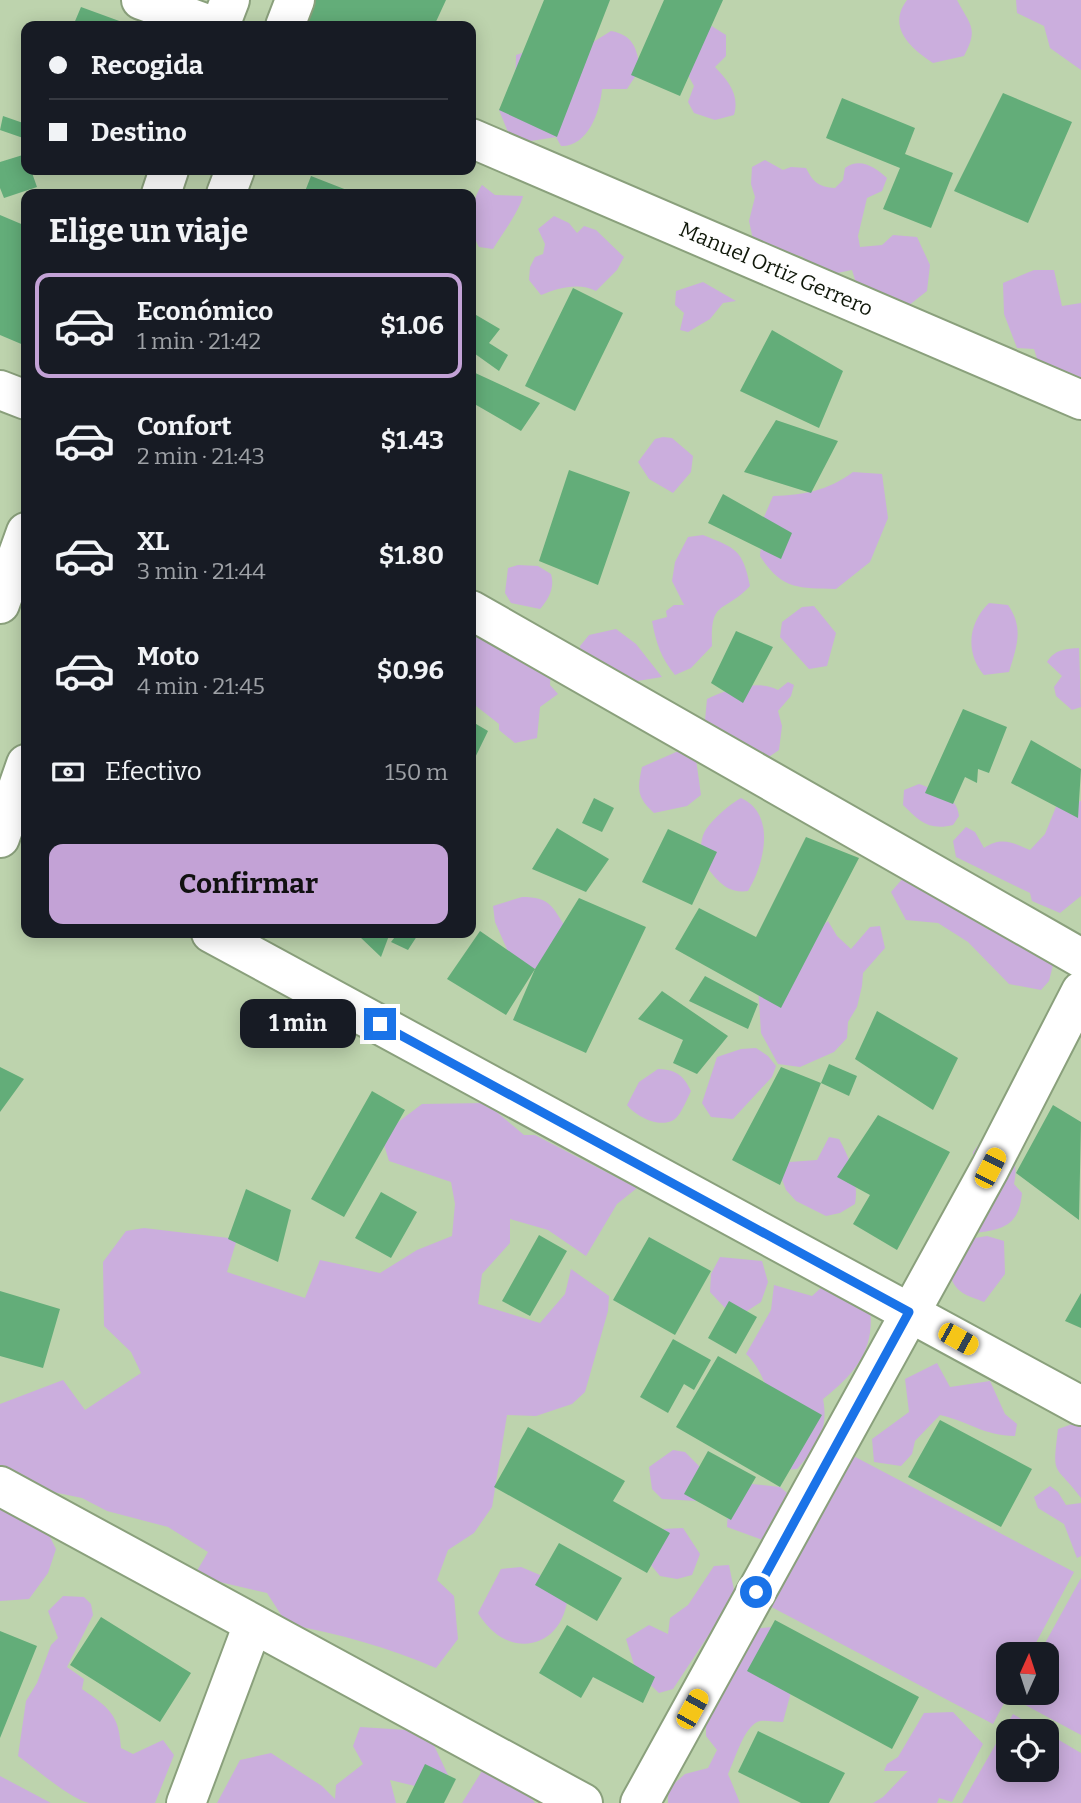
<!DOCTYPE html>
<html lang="es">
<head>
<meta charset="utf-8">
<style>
	:root { --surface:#171b24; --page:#20242c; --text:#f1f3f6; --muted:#9ea1a6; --line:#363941; --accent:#c3a2d6 }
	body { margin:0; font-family:Bitter,serif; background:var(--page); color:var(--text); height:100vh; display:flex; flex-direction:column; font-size:26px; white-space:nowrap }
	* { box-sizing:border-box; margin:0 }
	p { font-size:23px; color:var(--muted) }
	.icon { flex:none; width:38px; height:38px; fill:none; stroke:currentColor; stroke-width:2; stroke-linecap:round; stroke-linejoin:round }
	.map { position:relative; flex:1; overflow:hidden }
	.sheet { position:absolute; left:21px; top:189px; width:455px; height:749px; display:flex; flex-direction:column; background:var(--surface); border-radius:14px; box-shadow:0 4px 18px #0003 }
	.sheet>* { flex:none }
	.top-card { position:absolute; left:21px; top:21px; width:455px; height:154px; border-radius:14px; box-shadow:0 4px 18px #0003; display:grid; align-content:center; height:154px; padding:0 28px; background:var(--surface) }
	.needle { width:46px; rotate:3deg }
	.buttons { position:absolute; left:996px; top:1642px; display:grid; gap:14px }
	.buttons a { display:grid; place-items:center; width:63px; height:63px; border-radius:14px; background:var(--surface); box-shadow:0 4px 18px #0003; font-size:35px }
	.end { position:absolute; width:32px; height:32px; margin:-16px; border:9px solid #1a73e8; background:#fff; box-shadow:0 0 0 4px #fff }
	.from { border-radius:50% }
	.bubble { position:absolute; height:49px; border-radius:14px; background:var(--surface); box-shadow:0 4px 18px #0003; font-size:23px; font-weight:700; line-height:49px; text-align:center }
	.car { position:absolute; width:21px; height:42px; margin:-21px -10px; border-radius:9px; box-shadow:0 0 5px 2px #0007; background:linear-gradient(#f5c518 24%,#345 0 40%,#f5c518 0 76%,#345 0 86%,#f5c518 0) }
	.top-card b { display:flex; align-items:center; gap:24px; height:66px; font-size:26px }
	.top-card b+b { border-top:2px solid var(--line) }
	.top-card i { width:18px; height:18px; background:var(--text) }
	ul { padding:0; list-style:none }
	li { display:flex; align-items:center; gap:21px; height:105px; margin:0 14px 10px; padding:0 14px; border:4px solid transparent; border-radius:14px }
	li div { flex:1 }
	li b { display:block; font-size:26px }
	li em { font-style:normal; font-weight:700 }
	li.active { border-color:var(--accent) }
	li>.icon { width:63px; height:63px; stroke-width:1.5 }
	h2 { padding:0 28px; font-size:32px; line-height:84px }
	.pay { display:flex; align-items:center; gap:18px; height:77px; padding:0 28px; font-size:26px }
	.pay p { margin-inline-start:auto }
	.cta { display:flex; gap:14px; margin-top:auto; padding:14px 28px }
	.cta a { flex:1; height:80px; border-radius:14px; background:var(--accent); color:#111; font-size:28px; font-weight:700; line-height:80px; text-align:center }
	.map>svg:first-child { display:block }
</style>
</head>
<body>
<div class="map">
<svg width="1081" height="1803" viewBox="0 0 1081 1803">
	<rect width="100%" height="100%" fill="#bdd3ad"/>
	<!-- green -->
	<path fill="#cbaedd" d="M907 0H957C970 25 979 28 964 56L933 63C912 49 886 28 907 0Z
		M1016 0H1081V70L1050 48 1044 26 1017 13Z
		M705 22 726 35V56L715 67C728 81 740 94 734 115L715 120 694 113 688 102 694 86 681 62Z
		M611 31C633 35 637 48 640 69L627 89H602C600 113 587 147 561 146L556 137 531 141 508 132 499 110C513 91 516 79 516 55L531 50 590 44Z
		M765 160 783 170 791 167 806 168C813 182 819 187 835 188L843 180 845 168C860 157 875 167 887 178L882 191 867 198 858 236 860 247 882 245 893 235 917 237 930 265 927 291 908 306 857 286 852 270 822 276 805 269 803 257 796 255 782 258 754 244 749 221 755 197 751 184 752 167Z
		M482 185 495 195 523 196C519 212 502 234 493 249L479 247C469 230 470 201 482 185Z
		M554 216 569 223 577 233 584 226 596 230 624 257 617 270 596 291C579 282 558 288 541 295L529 280 530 267 535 257 543 254 545 244 538 229Z
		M1034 270H1054L1062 306 1081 303V388L1039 365 1034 349 1017 348 1004 314 1003 283Z
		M703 282 736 301 723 303 710 319 688 332 680 330 684 313 675 305 676 291Z
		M663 437 672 438 693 456 691 472 673 493 649 479 638 462 655 439Z
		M853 472 882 474 888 518 870 562 836 589C798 588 782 590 760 556L764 517 773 496C804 495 827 491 853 472Z
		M703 535C735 548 743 549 750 586 724 614 710 598 712 646L691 668 675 675C661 658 656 643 652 621L667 617 666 611 674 605H684L672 581 675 562 688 537Z
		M518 565 538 566 551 574C555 587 549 599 540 609L511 603 505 593 508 568Z
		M989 603 1008 605C1024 628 1017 646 1009 672L984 675C965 653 968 623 989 603Z
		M814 606 836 633 827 666 809 669 780 637 782 622 802 607Z
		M471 620 551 667 550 685 558 694 540 707 537 738 515 743 499 730V724L471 702Z
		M616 629 636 644 662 677 631 682 583 669 580 646 589 635Z
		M1079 648 1081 707 1072 710 1056 696 1054 687 1062 676 1047 662C1055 649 1066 649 1079 648Z
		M788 682 794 685 791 696 778 711 782 726 779 750 763 761 705 720 707 699C727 689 757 679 778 690Z
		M683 749 696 759 701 795 687 806 654 813C637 797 637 790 642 767Z
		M919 784C935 790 957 795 959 816L953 825C929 831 919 821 903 805L904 790Z
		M1060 797 1069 803 1081 801V896L1060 913 1032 901 1030 893 956 857 953 841 966 827 975 832 984 848C1002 836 1013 843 1030 850L1045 834Z
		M741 798C777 814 764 865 748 891 723 895 712 873 699 856 701 849 701 839 704 833 710 821 730 804 741 798Z
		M904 877 989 930H1000L1055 957 1049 981 1041 990 1009 984 968 942 938 923 906 920 891 892Z
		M522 897C550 897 552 906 566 928L549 971 514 965 495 922 493 906Z
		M828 921 837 936 851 949 870 927 880 926 885 948 863 973 862 986 857 1007 848 1022 847 1038 834 1052 800 1067 778 1064 761 1033 758 985Z
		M756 1048 768 1056 776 1066 772 1077 733 1119 711 1117 702 1103 717 1057 741 1049Z
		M658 1069C677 1070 683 1075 691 1091 687 1099 683 1110 677 1117 664 1131 636 1117 627 1105L639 1082Z
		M486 1103 524 1135H535L637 1188 617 1204 586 1256 548 1230 510 1219V1243L482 1274 478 1304 540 1323 565 1294 571 1269 609 1296 608 1311 585 1392 572 1404 536 1416 507 1415 492 1507 474 1533 448 1550 437 1580 454 1596 458 1639 436 1668C387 1647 340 1634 287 1624L267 1593 194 1576 208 1552 168 1527 107 1511 82 1498 0 1481V1404L63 1380 85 1410 141 1373 131 1352 104 1326 103 1262 126 1231 144 1228 237 1239 227 1272 305 1298 320 1260 380 1273 417 1250 452 1236 455 1204 451 1182 389 1161 381 1135 422 1104Z
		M988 1132C1008 1148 1020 1157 1014 1184L1022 1193C1019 1225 1004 1230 974 1233L973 1152Z
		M829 1137 839 1139C850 1159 859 1181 855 1204L840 1213 826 1216 796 1201 786 1190 776 1163 817 1160Z
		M987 1236 1004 1241 1005 1274 984 1302C967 1295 956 1294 950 1275L969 1239Z
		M720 1257 762 1261 768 1282 761 1302 744 1313 725 1308 710 1292 711 1274Z
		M774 1285 812 1296 823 1286 869 1301C877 1347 858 1371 823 1399 829 1429 817 1447 797 1469L785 1470C778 1436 772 1377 746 1354L771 1310Z
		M937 1363 950 1387 990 1381 1005 1414 1017 1424 1015 1436C984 1436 968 1421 940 1415L915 1441 912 1454 901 1466 874 1462 872 1439 909 1412 905 1379Z
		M1081 1421V1498C1054 1462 1052 1479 1058 1429Z
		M673 1450 685 1452 703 1470 697 1501 662 1499 652 1489 649 1467Z
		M842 1450 1074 1572 1030 1654H1008L1010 1692 993 1724 762 1602Z
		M752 1484 780 1487 787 1493V1506L768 1542 727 1527 729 1491Z
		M1050 1486 1058 1492 1066 1505 1081 1503V1556L1077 1558 1064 1524 1038 1508 1034 1497Z
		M0 1496 42 1521 56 1549 48 1573 29 1599 0 1601Z
		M683 1528 700 1554 692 1575 677 1579 660 1576 651 1565 662 1529Z
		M729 1565 735 1595 673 1689 659 1693 636 1671 626 1639 649 1625 668 1634 670 1618 688 1605 714 1566Z
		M521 1567 552 1580 568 1593C565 1650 507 1662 478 1613L501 1569Z
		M1081 1578V1735L1014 1699 1018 1692H1046V1654H1039Z
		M63 1596 84 1597 91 1604 93 1615 67 1667 84 1679 82 1689C109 1708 119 1714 121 1748L133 1754 163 1740 174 1755 155 1803C135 1803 108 1803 89 1803 67 1797 38 1770 18 1756L26 1701 37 1683 51 1645 58 1638 48 1611Z
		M771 1627 793 1630 791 1692 783 1722C776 1722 767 1720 760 1721 744 1725 735 1760 728 1774L740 1803H668V1789L685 1774 708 1768 717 1750 706 1736V1717L744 1630Z
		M953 1712 983 1744 952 1802 939 1798 937 1803H873L883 1797 908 1771H884L887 1764 898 1757 924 1713Z
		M1013 1714 1042 1731H1008V1769H1046L1047 1733 1081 1753V1803H962Z
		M360 1727 407 1730 431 1739 448 1775 447 1784 415 1786 390 1780 396 1803H217L240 1760 271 1753 322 1786 335 1799 336 1785 363 1764 353 1746Z
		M482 1771C500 1770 524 1788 535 1803H462Z
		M0 1776 51 1803H0Z"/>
	<!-- building -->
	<path fill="#63ad79" d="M311 0H446L434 26H299Z
		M544 0H610L557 137 499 110Z
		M664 0H723L680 96 631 75Z
		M81 7 133 26H73Z
		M1003 93 1072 122 1028 223 954 191Z
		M842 98 915 128 905 154 953 173 931 228 883 209 900 168 826 138Z
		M3 116 26 124V139L0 130Z
		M26 154V170H31L37 187 4 198 0 188V162Z
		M311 176 357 194H304Z
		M0 215 26 226V346L0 335Z
		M573 288 623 313 575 411 525 386Z
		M471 312 500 329 489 343 508 355 499 371 471 351Z
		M772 330 843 371 819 428 740 391Z
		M471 371 540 403 521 431 471 402Z
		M776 420 838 441 811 493 744 472Z
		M569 470 630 492 598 585 539 561Z
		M723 494 792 533 781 559 708 523Z
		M736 631 773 647 743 703 711 683Z
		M963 709 1007 727 989 773 978 769 977 783 965 777 953 804 925 793Z
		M471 721 488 731 471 766Z
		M1031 740 1081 769 1078 818 1011 783Z
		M594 798 614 808 602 832 582 823Z
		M557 828 609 859 586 892 532 869Z
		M668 829 717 852 692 905 642 882Z
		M806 837 859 858 781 1008 675 949 699 908 756 937Z
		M579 898 646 927 586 1053 513 1020 535 969Z
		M480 931 535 969 506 1015 447 979Z
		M362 933H390L381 957 360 937Z
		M398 933H419L408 950 391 942Z
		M705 976 758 1004 748 1029 689 1001Z
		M662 991 728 1036 697 1074 673 1063 683 1040 638 1019Z
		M877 1011 958 1058 933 1110 855 1059Z
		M829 1064 857 1076 849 1096 821 1083Z
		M0 1067 24 1079 0 1112Z
		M781 1067 821 1083 780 1185 732 1160Z
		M372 1091 405 1110 344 1217 311 1199Z
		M1053 1105 1081 1122 1079 1220 1016 1173Z
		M878 1115 950 1152 897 1250 853 1224 870 1195 837 1177Z
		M246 1189 291 1210 278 1262 228 1239Z
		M381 1192 417 1212 391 1258 355 1238Z
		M539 1235 567 1251 530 1316 502 1301Z
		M649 1237 711 1271 675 1335 613 1300Z
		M0 1291 60 1309 43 1368 0 1356Z
		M1081 1293V1328L1065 1321Z
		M729 1301 757 1317 736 1354 708 1338Z
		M673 1339 711 1360 694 1390 684 1384 668 1413 640 1397Z
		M718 1356 822 1415 780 1487 676 1427Z
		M940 1420 1032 1469 1001 1527 908 1477Z
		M528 1427 625 1481 613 1501 670 1533 647 1573 494 1487Z
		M708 1451 756 1477 731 1520 684 1494Z
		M559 1543 622 1578 597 1621 535 1585Z
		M101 1617 191 1673 160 1722 70 1665Z
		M775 1620 919 1697 892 1749 747 1671Z
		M567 1625 655 1677 643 1703 593 1677 581 1698 539 1673Z
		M0 1631 37 1646 0 1738Z
		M758 1731 845 1773 829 1803H801L738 1772Z
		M425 1764 456 1779 444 1803H406Z"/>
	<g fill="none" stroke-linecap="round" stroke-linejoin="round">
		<!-- street casing -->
		<g stroke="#8aa07c" stroke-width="42">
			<g id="street">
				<path d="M141 0 213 26"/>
				<path id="s1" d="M471 138 1081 400"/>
				<path d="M0 390 26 400"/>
				<path d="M471 610 1081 958"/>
				<path d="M211 933 1081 1406"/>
				<path d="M0 1486 583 1803"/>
				<path d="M186 1803 253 1624"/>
				<path d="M640 1803 990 1168 1081 991"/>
			</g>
		</g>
		<!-- secondary casing -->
		<g stroke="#8aa07c" stroke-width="42">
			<path id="secondary" d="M220 26 230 0
				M285 26 295 0
				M161 194 169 170
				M226 194 235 170
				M0 604 26 532
				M0 838 26 764"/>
		</g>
		<!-- street -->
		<use href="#street" stroke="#fff" stroke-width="38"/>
		<!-- secondary -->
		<use href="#secondary" stroke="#fff" stroke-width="38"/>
	</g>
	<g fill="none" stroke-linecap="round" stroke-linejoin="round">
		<!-- route -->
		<path stroke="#1a73e8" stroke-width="9" d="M380 1024 909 1312 756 1592"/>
	</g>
	<g text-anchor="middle" stroke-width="7" stroke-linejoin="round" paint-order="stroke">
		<!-- street labels -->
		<g font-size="21" fill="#10180a" stroke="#e4f0dc">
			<text dy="7" stroke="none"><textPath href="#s1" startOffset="332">Manuel Ortiz Gerrero</textPath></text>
		</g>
	</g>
</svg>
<div class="buttons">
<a><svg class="needle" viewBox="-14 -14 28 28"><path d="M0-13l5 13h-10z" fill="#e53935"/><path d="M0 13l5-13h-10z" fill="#9ea1a6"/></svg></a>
<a><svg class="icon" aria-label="locate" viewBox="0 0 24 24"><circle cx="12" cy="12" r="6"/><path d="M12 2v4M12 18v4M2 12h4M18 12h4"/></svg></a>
</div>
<i class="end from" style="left:756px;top:1592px"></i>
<i class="end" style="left:380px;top:1024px"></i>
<div class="bubble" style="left:240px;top:999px;width:116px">1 min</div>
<i class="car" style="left:990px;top:1168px;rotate:27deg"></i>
<i class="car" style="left:958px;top:1339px;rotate:119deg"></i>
<i class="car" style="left:692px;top:1709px;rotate:29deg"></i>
<div class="top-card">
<b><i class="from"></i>Recogida</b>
<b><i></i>Destino</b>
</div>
<section class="sheet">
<h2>Elige un viaje</h2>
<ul>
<li class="active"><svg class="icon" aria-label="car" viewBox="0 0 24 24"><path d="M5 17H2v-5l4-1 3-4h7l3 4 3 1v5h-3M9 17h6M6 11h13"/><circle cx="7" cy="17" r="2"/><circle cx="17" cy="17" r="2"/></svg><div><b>Económico</b><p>1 min · 21:42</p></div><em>$1.06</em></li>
<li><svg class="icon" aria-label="car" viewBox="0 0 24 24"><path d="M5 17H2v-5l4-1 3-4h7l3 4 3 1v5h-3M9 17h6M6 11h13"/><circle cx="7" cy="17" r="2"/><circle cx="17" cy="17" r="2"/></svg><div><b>Confort</b><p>2 min · 21:43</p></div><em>$1.43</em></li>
<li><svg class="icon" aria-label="car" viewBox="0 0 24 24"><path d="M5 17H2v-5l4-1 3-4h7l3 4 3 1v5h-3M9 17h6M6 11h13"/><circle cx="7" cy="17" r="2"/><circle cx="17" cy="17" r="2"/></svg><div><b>XL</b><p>3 min · 21:44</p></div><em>$1.80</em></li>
<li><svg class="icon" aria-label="car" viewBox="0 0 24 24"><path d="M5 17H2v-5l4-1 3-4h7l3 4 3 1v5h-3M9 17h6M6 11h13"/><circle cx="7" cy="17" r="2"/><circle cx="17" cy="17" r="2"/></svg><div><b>Moto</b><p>4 min · 21:45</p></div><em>$0.96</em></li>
</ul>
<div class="pay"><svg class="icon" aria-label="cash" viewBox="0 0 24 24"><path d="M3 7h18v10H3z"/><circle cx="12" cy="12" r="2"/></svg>Efectivo<p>150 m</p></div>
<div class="cta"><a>Confirmar</a></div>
</section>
</div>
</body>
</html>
